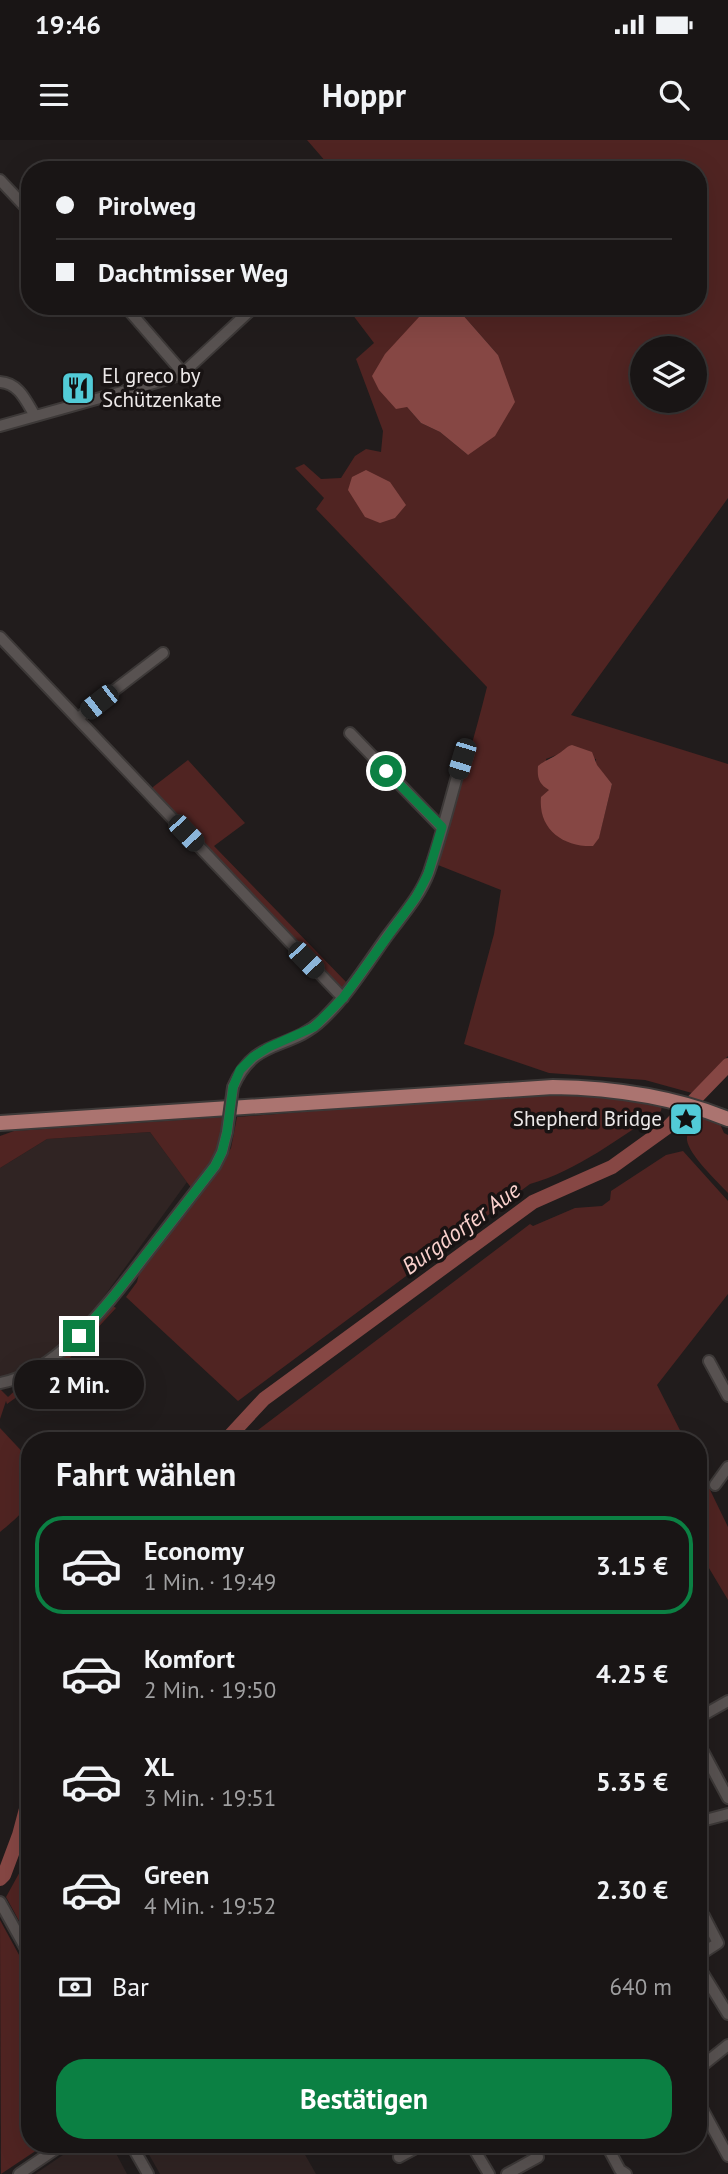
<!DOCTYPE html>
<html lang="de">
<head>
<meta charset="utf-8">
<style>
	:root { --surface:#191515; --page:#262222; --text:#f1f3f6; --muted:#9f9fa0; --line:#373434; --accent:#0b8043 }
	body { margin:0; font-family:"PT Sans",sans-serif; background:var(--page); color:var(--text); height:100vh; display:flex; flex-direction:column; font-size:26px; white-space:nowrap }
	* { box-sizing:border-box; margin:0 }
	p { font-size:23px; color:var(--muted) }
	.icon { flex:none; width:38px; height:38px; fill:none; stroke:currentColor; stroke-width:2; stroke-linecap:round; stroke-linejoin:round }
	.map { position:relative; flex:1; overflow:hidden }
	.sheet { position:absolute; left:21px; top:1292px; width:686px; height:721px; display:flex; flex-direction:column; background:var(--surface); border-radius:28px; box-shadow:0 7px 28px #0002,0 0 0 2px var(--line) }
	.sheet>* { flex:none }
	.hud { position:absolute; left:21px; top:21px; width:686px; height:154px; border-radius:28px; box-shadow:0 7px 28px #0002,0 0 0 2px var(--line); display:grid; align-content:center; height:154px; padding:0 35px; background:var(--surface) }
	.tools { position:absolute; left:630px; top:196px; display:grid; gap:14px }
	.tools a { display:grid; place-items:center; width:77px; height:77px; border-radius:50%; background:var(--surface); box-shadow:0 7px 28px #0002,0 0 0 2px var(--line); font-size:35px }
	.end { position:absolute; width:32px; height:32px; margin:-16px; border:9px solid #0b8043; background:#fff; box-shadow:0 0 0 4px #fff }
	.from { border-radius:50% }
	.bubble { position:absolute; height:49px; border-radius:24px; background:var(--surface); box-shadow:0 7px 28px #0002,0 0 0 2px var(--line); font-size:23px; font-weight:800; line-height:49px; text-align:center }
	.car { position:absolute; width:21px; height:42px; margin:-21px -10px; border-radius:9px; box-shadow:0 0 5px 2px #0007; background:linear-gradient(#222 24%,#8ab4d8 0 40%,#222 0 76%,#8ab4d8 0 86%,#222 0) }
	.hud b { display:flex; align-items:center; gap:24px; height:66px; font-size:26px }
	.hud b+b { border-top:2px solid var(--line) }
	.hud i { width:18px; height:18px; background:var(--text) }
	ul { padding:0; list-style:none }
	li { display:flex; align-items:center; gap:21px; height:98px; margin:0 14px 10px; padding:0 21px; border:4px solid transparent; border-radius:28px }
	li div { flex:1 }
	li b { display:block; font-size:26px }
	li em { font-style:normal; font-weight:800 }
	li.active { border-color:var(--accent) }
	li>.icon { width:63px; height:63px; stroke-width:1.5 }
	h2 { padding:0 35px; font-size:32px; line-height:84px }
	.pay { display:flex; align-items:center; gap:18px; height:77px; padding:0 35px; font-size:26px }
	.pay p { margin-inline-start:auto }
	.cta { display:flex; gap:14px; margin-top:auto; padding:14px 35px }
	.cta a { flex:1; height:80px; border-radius:28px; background:var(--accent); color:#fff; font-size:28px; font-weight:800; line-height:80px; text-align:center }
	.status { display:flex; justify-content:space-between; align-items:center; height:49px; padding:0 35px; background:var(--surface); direction:ltr }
	.status svg { height:19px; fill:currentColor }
	header { display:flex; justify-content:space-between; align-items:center; height:91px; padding:0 35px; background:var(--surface); font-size:32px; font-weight:800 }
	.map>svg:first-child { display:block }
</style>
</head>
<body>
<div class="status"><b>19:46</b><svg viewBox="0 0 49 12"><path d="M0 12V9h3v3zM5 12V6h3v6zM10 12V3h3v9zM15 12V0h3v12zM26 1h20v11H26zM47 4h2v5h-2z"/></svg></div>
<header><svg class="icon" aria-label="menu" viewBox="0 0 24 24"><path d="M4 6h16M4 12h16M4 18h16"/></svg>Hoppr<svg class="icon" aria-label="search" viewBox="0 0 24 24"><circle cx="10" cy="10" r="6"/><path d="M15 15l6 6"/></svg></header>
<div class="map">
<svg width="728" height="2034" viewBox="0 0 728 2034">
	<rect width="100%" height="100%" fill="#211c1c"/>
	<!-- built -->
	<path fill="#302423" d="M150 992 187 1042 79 1191 27 1231 11 1237H0V1028L47 999Z
		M79 2004H111L127 2034H35Z
		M143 2004H299L316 2034H160Z"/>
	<!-- green -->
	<path fill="#502422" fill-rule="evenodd" d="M307 0H728V358L571 575 728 624V916L692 953 645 940 549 933 464 904 494 794 501 750 438 725C454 665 472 607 487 547L316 369 324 358 295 328 304 324 321 339 341 338 355 316 366 309 381 312 383 291 356 219 374 203 346 166H453L419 177 407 267 421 283 440 292 468 315 498 215 455 166H698V30H333ZM642 208H695V261H642ZM559 614 596 619V625L612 644 599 697 550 650 546 619Z
		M188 620 245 683 214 706 349 845 343 849 335 847 153 653V647Z
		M547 953 590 954 662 965 661 971C620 997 577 1031 530 1044L238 1261 126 1157 137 1142 141 1126 220 1026 231 1008 237 977Z
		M225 977 216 1014 192 1049 150 992 47 999 0 1028V996L14 991Z
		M701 977 720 984 724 993 728 995V1053C717 1041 689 1015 687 1000 686 990 695 983 701 977Z
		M683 1011 728 1061V1154L657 1245 685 1300H249L258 1290 530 1084 533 1086 575 1068 602 1066 610 1060 611 1051 666 1015Z
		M110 1164 116 1168 67 1221 7 1264 6 1261 0 1279V1249L8 1257Z
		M0 1288 30 1320C30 1362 35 1364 0 1392Z
		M698 1325 728 1387V1460L703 1418 698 1419Z
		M30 1705V1801L6 1757 22 1728Z
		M0 1780 30 1835V2004H46L1 2034Z"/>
	<!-- water -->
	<path fill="#864744" d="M455 166 498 215 515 262 495 296 468 315 440 292 421 283 407 267 396 269 379 250 372 236 385 214 419 177Z
		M366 330 390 342 406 365 395 378 380 383 365 377 348 350 352 337Z
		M572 605 592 612 597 625 612 644 599 698 593 706C563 707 538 689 541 657L549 650C539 644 537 638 538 626 545 620 551 619 558 614 564 611 565 607 572 605Z"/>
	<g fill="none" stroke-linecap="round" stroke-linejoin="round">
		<!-- river -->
		<path stroke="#864744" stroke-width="14" d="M226 1300 264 1259 533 1062 612 1027 669 986 728 925
			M0 1739 4 1735 19 1695 30 1654"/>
		<!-- minor casing -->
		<g stroke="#3d3938" stroke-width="14">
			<path id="minor" d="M0 40 30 72
				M125 166 183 233
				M0 242C19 243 26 261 35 276
				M0 286 168 239 183 233 255 166
				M0 497 343 858
				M78 578 163 513
				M350 593 441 687
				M233 947C255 896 289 912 323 879 347 856 366 826 385 799 400 778 420 757 429 732 442 695 451 656 462 619
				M709 1221 728 1256
				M0 1243C61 1232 113 1157 149 1111 171 1083 193 1054 215 1026L222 1012 227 992
				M715 1345 728 1327
				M698 1578 728 1561
				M698 1602 728 1658
				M698 1682 728 1674
				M0 1762 30 1816
				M698 1816 718 1803 704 1776
				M698 1825 707 1840
				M698 1844 707 1840 728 1874
				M698 1929 728 1905
				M698 1961 728 2016
				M131 2004 148 2034
				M471 2004 489 2034
				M606 2004 620 2030 626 2034
				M399 2017 423 2004
				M19 2034 63 2004
				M507 2034 538 2017"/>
		</g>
		<!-- major casing -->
		<g stroke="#3d3938" stroke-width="18">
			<path id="major" d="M0 983 553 947C614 948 672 956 728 979"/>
		</g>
		<!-- minor -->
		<use href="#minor" stroke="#585251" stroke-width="10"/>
		<!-- major -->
		<use href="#major" stroke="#ab7470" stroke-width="14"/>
		<!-- minor-bridge casing -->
		<g stroke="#3d3938" stroke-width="14" stroke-linecap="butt">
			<path id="minor-bridge" d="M227 992 233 947"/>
		</g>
		<!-- minor-bridge -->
		<use href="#minor-bridge" stroke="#585251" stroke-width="10"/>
	</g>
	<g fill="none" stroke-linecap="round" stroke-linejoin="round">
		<!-- route -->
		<path stroke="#0b8043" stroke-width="9" d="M79 1196 113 1157 215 1026 222 1012 227 992 233 947 240 930 253 917 269 907 314 887 343 858 416 757 428 734 442 687 386 631"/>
	</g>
	<!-- icons -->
	<defs>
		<g id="restaurant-square" transform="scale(1.75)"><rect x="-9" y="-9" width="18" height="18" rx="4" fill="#52cbd7" stroke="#181313"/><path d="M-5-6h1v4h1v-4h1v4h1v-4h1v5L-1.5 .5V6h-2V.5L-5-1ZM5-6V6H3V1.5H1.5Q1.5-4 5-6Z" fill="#111"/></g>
		<g id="sight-square" transform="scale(1.75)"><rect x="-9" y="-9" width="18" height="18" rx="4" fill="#52cbd7" stroke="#181313"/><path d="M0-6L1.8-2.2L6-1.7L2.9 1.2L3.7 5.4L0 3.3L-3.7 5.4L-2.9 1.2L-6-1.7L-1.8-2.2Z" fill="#111"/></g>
	</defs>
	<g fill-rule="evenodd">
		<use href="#restaurant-square" x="78" y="248"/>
		<use href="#sight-square" x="686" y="979"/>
	</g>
	<g text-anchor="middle" stroke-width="7" stroke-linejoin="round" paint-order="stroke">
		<!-- poi labels -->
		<g font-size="21" fill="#ede9e9" stroke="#181313" text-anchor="start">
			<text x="102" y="243">El greco by<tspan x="102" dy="24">Schützenkate</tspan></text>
			<text x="662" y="986" text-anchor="end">Shepherd Bridge</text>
		</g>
		<!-- water labels -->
		<g font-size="23" font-style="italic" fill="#fbd2ce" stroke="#181313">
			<text transform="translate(461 1088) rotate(-36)" y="8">Burgdorfer Aue</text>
		</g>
	</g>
</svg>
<div class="tools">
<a><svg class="icon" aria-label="layers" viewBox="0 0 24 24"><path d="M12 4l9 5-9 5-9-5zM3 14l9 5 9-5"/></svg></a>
</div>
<i class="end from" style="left:386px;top:631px"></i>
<i class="end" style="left:79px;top:1196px"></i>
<div class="bubble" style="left:14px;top:1220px;width:130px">2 Min.</div>
<i class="car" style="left:99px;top:562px;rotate:232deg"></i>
<i class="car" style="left:462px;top:619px;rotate:197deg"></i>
<i class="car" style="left:186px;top:693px;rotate:137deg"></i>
<i class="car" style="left:306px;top:820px;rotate:136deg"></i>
<div class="hud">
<b><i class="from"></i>Pirolweg</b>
<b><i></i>Dachtmisser Weg</b>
</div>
<section class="sheet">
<h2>Fahrt wählen</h2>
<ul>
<li class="active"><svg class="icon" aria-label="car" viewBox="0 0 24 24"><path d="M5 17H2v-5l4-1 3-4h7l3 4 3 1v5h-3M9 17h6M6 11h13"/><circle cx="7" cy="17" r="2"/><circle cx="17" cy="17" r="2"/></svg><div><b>Economy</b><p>1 Min. · 19:49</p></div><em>3.15 €</em></li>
<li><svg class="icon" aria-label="car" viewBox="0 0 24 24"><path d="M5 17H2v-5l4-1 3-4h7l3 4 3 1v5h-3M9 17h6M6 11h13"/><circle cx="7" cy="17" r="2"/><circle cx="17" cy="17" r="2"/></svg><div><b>Komfort</b><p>2 Min. · 19:50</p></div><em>4.25 €</em></li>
<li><svg class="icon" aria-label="car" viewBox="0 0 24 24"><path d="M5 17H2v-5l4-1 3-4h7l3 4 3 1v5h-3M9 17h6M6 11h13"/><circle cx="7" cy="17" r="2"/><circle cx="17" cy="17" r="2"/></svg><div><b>XL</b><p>3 Min. · 19:51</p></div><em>5.35 €</em></li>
<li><svg class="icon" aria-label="car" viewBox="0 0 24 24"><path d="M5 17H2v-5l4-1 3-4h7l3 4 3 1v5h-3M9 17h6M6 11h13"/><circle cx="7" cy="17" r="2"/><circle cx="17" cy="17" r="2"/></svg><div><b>Green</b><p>4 Min. · 19:52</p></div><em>2.30 €</em></li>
</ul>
<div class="pay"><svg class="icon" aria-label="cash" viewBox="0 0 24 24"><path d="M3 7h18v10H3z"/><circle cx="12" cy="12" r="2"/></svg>Bar<p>640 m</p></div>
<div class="cta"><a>Bestätigen</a></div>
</section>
</div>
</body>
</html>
